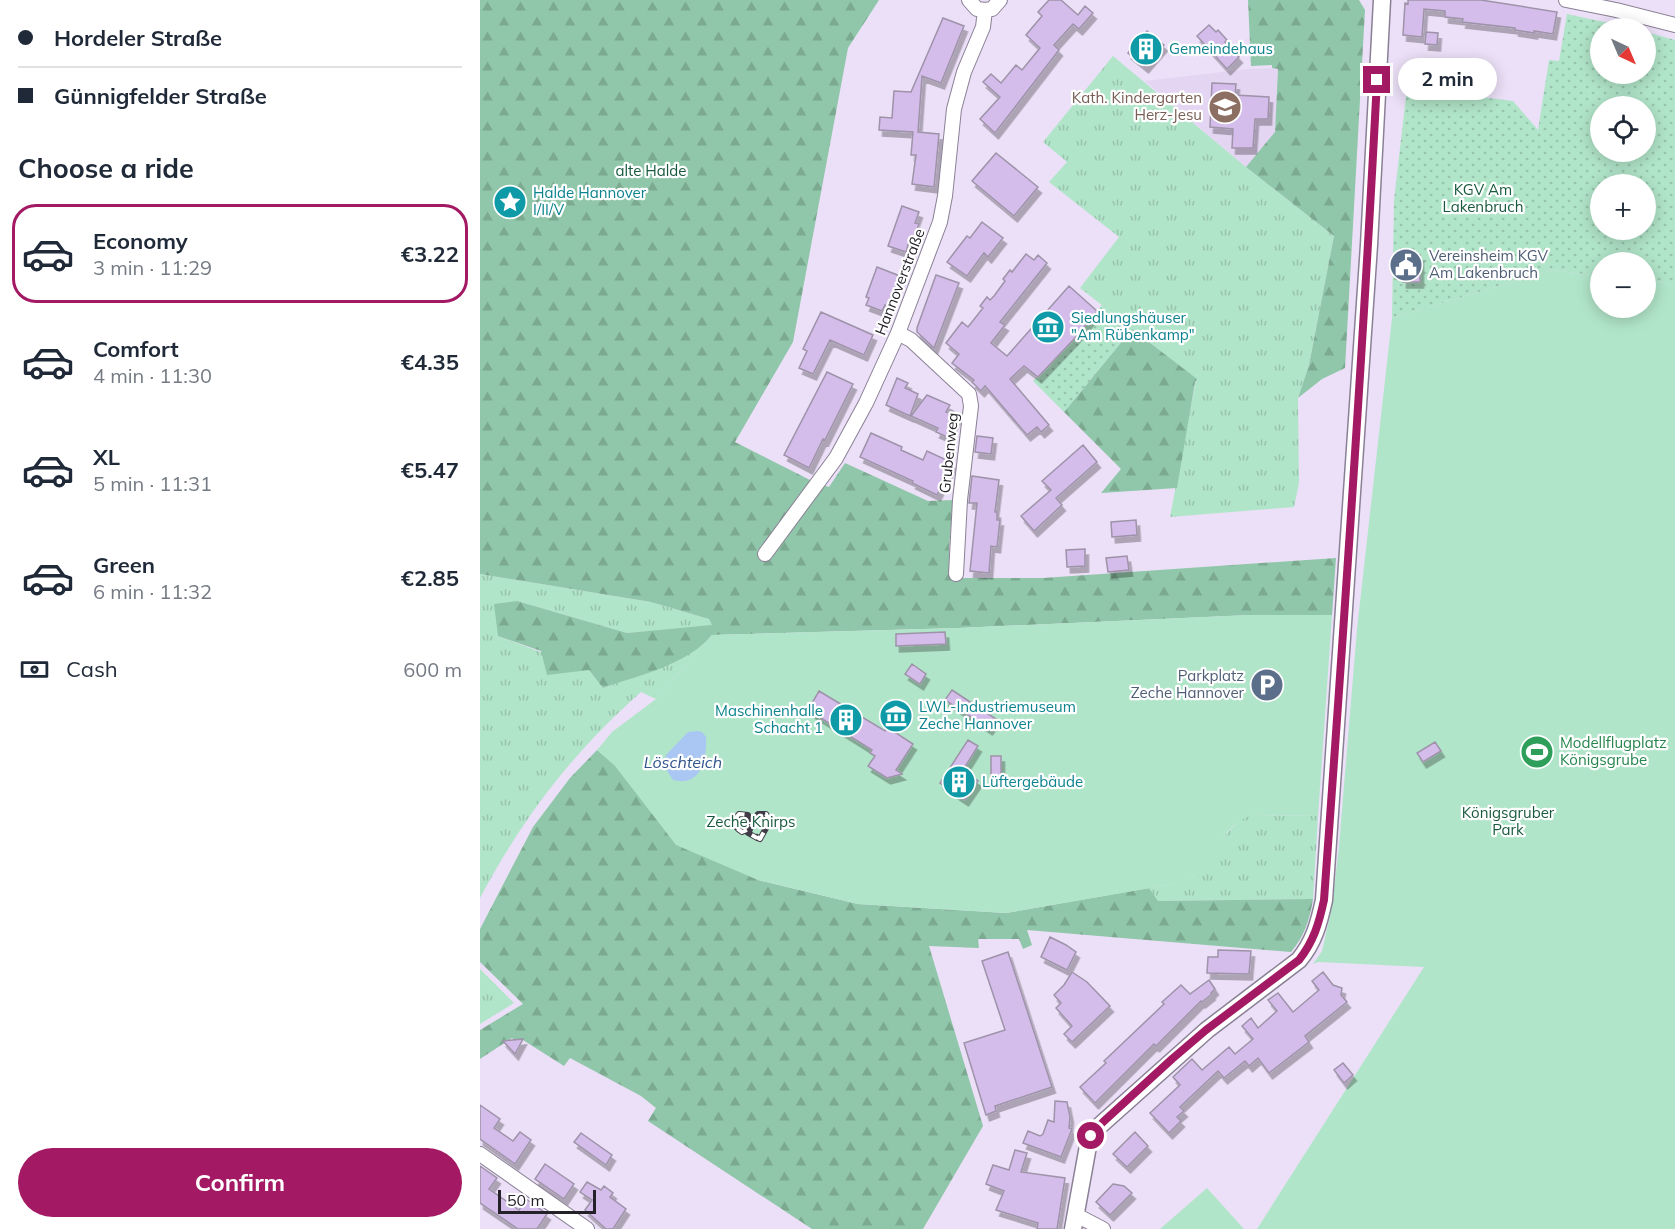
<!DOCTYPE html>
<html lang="en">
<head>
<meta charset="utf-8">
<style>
	:root { --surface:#fff; --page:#f6f6f7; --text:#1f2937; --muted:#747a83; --line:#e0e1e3; --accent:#a31963 }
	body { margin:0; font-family:Mulish,sans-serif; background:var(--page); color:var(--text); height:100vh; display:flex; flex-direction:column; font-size:22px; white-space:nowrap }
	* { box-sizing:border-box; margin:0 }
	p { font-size:20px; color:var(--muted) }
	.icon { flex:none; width:33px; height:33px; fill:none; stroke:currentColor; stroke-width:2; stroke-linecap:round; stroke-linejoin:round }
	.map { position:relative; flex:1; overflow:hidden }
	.panel { display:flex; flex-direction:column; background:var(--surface); width:480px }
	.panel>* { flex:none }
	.banner { display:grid; align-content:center; height:132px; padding:0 18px; background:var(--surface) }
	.needle { width:39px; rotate:136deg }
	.buttons { position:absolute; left:1110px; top:18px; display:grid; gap:12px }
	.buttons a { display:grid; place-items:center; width:66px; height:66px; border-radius:50%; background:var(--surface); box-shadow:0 3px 15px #0003; font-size:30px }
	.scale { position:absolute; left:18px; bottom:15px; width:98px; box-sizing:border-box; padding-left:6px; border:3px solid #252129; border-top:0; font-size:16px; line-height:21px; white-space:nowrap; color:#252129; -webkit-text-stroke:4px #fff; paint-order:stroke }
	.end { position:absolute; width:27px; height:27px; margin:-14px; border:8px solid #a31963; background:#fff; box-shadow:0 0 0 3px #fff }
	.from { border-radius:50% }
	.bubble { position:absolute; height:42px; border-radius:21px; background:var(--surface); box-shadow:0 3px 15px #0003; font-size:20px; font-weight:700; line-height:42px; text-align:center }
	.banner b { display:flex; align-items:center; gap:21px; height:57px; font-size:22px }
	.banner b+b { border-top:2px solid var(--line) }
	.banner i { width:15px; height:15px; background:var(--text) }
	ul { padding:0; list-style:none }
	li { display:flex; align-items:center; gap:18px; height:99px; margin:0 12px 9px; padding:0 6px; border:3px solid transparent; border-radius:24px }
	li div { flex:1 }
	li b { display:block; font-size:22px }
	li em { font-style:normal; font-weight:700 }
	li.selected { border-color:var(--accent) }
	li>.icon { width:54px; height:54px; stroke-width:1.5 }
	h2 { padding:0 18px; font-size:27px; line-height:72px }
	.pay { display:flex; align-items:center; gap:15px; height:66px; padding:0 18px; font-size:22px }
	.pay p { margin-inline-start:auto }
	.button { display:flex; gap:12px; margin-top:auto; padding:12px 18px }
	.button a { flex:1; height:69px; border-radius:36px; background:var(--accent); color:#fff; font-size:24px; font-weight:700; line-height:69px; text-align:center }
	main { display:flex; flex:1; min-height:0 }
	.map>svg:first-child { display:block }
</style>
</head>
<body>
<main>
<section class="panel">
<div class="banner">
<b><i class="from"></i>Hordeler Straße</b>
<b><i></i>Günnigfelder Straße</b>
</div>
<h2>Choose a ride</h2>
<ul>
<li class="selected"><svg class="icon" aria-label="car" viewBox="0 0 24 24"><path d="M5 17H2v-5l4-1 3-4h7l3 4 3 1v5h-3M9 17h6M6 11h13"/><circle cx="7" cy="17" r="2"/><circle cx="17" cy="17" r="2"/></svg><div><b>Economy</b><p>3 min · 11:29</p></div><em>€3.22</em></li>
<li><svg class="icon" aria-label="car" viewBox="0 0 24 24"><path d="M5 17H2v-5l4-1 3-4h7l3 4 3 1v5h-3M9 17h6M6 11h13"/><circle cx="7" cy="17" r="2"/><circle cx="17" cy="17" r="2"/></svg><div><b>Comfort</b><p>4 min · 11:30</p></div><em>€4.35</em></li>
<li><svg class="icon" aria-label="car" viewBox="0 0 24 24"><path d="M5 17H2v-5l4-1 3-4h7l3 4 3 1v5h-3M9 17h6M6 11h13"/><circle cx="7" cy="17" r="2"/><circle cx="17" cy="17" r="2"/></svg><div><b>XL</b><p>5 min · 11:31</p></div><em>€5.47</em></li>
<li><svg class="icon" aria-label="car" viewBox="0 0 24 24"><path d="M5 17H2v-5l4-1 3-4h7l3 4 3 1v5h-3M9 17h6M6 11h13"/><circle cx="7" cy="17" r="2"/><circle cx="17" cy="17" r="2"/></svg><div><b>Green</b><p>6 min · 11:32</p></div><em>€2.85</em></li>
</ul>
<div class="pay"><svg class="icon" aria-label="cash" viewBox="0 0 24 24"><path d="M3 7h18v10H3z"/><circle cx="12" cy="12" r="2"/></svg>Cash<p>600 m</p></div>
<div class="button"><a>Confirm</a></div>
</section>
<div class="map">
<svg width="1195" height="1229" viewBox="0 0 1195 1229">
	<defs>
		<pattern id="grass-tufts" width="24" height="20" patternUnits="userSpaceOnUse" patternTransform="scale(1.5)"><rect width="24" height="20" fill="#b1e5c9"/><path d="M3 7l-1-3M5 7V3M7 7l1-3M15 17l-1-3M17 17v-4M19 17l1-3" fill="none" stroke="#98c4ad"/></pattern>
		<pattern id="forest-firs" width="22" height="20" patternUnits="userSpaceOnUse" patternTransform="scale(1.5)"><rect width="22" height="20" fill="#90c6a9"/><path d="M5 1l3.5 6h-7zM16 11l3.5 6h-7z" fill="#7caa91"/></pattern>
		<pattern id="garden-dots" width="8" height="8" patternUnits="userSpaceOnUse" patternTransform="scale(1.5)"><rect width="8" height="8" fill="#b1e5c9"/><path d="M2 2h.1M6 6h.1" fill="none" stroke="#98c4ad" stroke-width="1.8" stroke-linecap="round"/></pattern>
		<filter id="shadow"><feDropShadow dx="3.5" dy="6" stdDeviation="0" flood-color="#0004"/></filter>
	</defs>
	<rect width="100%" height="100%" fill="#ebe0f7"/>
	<!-- built -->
	<path fill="#e4d5f3" d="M798 68 795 132 766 167 665 81 768 69Z"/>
	<!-- grass -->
	<path fill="url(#grass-tufts)" d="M633 56 766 167 854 236 829 365 818 398 819 483 814 507 690 517 716 379 600 288 639 237 569 182 587 162 563 142Z
		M0 574 171 602 229 619 233 626 147 633 37 601 18 636 109 670 123 688 199 660 227 641 176 699 161 692C93 752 43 817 0 898Z
		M771 815 838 816 833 899 677 901 669 888 688 885 713 876 740 840 761 819Z
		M0 969 34 1003 0 1024Z"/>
	<!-- forest -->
	<path fill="url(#forest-firs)" d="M0 0H399L368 48 313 342 255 442 332 481 349 487 365 463 448 501 473 500 469 549 471 578H563L856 558 852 615H770L479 628 232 635C207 665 159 675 123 688L109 670 67 675 61 651 18 636 14 604 37 601 147 633 232 625 229 619 171 602 0 574Z
		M768 0H879L885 10 865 368 842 379 818 398 829 365 854 236 766 167 795 132 798 69 792 68V65L771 66Z
		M652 329 717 379 715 382 697 488 621 493 641 469 584 412Z
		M117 750 278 880 378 904 526 913 669 888 678 901 833 899C830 919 824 937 811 952L547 930 552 945 543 949 539 939H498L499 948 449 946 503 1126 443 1229H332L168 1121 176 1108 161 1096 90 1058 84 1066 43 1040H34L32 1038 0 1059V1030L43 1004 0 962V929L53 827 90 778Z"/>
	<!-- park -->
	<path fill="#b1e5c9" d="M1072 270 1120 276V308H1166V281L1185 283 1195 288V1229H777L944 967 838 962 833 964 842 951 852 907 859 846 877 629 912 318Z
		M770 615H852L838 816 771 815C744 826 734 854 715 874 709 880 696 882 688 885L526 913 378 904 278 880 196 845 135 766 117 750 132 732 176 699 232 635 479 628Z
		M727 1188 764 1229H680Z"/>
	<!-- garden -->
	<path fill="url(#garden-dots)" fill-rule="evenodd" d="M1087 14 1152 28H1120V74H1166V32L1195 40V288L1185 283 1166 281V262H1120V276L1072 270 912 318 914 200 927 88 1033 101 1058 130 1069 60 1079 61ZM1120 106H1166V152H1120ZM1120 184H1166V230H1120Z
		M622 305 652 329 584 412 553 381Z"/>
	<!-- water -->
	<path fill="#aac7f3" d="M217 731 222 732 226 737C227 760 221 787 193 780L184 766 186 755 208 732Z"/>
	<!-- building -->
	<path fill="#d4bceb" stroke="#9e93a9" stroke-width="1.5" filter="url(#shadow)" d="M569 0H581L598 15 605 6 613 13 599 29 593 24 574 45 579 50 515 133 500 119 520 97 503 82 511 74 521 83 536 65 542 70 560 48 546 35 562 16 558 12Z
		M928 0H1001L1077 12 1073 34 1054 31V33L1035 30V28L982 22 983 19 965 17V11L944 9 942 37 923 35 925 3 928 4Z
		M463 18 484 26 461 83 442 76 438 132 459 134 454 187 432 184 436 155H431L433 132 399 130 400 117 412 118 414 91 431 92Z
		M729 25 736 32 738 30 747 40 745 42 759 57 747 69 717 36Z
		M667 31 684 45 665 67 648 53 658 38H661Z
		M946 32 958 33 957 45 945 44Z
		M732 83 756 84 755 95 789 97 788 119H775L773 148H752L753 129 730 127Z
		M516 153 558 187 534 216 492 181Z
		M422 206 439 212 435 223 439 224 433 243 429 242 426 252 408 246Z
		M502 222 523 238 508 257 504 253 487 276 467 262 487 236 490 238Z
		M546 254 554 260 558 255 567 263 520 322 525 325 511 343 527 356 589 286 617 311 595 338 558 377 544 366 530 379 569 425 561 432 557 427 547 435 505 386 501 391 492 382 494 380 472 363 479 354 466 343 482 322 488 327 503 308 500 306 507 297 510 300 514 296 525 281 523 279 530 270 532 272Z
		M913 255H940V282H923V273H913Z
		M397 267 420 276 408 306 405 305 402 311 386 305 389 298 386 297Z
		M456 275 479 283 454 348 437 332V328Z
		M341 312 393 335 384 355 350 340 333 374 319 368 327 351 323 349Z
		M347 372 373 384 345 440 343 439 329 468 304 455Z
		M417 378 428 383 425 388 438 394 430 416 406 405Z
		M447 395 470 405 466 412 477 417 467 437 456 432 458 428 431 416Z
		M391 433 422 447 421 450 443 460 447 451 473 463 457 495 432 483 433 481 380 457Z
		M497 436 513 438 511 454 495 452Z
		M603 445 617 462 576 498 582 505 554 531 541 516 571 490 562 481Z
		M492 476 519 480 515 512H517V520H520L517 547 511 546 509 573 490 571 497 503H489Z
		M656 520 657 535 632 537 631 522Z
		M605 549V566L587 567 586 550Z
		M647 556 649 570 628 572 626 558Z
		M465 632 466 644 416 646V634Z
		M432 664 446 674 440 684 425 674Z
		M472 690 516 719 509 729 465 700Z
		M339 691 405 731 407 727 433 744 416 770 422 774 407 778 388 766 395 756 390 753 392 750 328 710Z
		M488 740 498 746 483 770 498 781 485 800 460 783Z
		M955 742 961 751 943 762 937 753Z
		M511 756H521V777H511Z
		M570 937 586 945 596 952 587 970 561 957Z
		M738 950 771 951 769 974 727 973 728 957H738Z
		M528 952 572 1087 515 1106 516 1111 506 1115 484 1043 525 1030 502 961Z
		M592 972 607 982 630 1006 592 1042 584 1034 592 1026 576 1008 581 1003 574 995 584 985Z
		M843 972 853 985 862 988 861 995 867 1002 825 1036 829 1042 789 1073 778 1058 769 1066 765 1061 744 1078 738 1071 700 1107 704 1111 697 1117 701 1121 689 1133 670 1113 700 1085 693 1077 712 1059 722 1070 749 1047 755 1054 773 1039 762 1026 771 1018 778 1028 797 1011 788 1000 798 993 813 1012 839 990 832 981Z
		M729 980 735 989 731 993 732 994 722 1002 721 1001 676 1046 674 1044 615 1103 600 1087 626 1063 624 1061 684 1004 682 1002 701 985 710 994Z
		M43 1039 35 1054 23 1041Z
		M863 1063 873 1075 864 1083 854 1070Z
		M575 1101 587 1102 590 1117 589 1128 592 1129 581 1157 543 1143 548 1131 560 1136 563 1134 568 1120 574 1122Z
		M0 1105 20 1119 14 1128 33 1141 40 1132 51 1140 35 1164 0 1139Z
		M655 1132 668 1146 647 1167 633 1154Z
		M101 1133 132 1155 126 1165 94 1142Z
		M535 1150 547 1153 541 1172 585 1178 577 1229H557L558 1223 516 1210 524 1191 506 1184 513 1165 529 1170Z
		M65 1164 94 1184 84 1199 55 1179Z
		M0 1166 17 1178 9 1189 39 1210 46 1199 67 1214 57 1229H38L0 1203Z
		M107 1182 121 1190 124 1186 133 1193 130 1197 146 1209 133 1229H126L105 1210 112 1200 100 1192Z
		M633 1184 644 1186 652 1193 630 1215 616 1202Z"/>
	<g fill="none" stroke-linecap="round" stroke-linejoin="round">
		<!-- minor casing -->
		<g stroke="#8a8095" stroke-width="16">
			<path id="minor" d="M489 0 497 9 505 10
				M1086 0 1136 10 1195 25
				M505 10 512 9 520 0
				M418 333 431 340 489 394 491 406 480 500 476 574
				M285 554 356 458 386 403 418 333 460 222 465 196 474 109 484 72 503 27 505 10
				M0 1154 107 1229
				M596 1215 623 1229"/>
		</g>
		<!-- tertiary casing -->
		<g stroke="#8a8095" stroke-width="19">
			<path id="tertiary" d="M593 1229 608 1146 616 1129 727 1030 819 960C834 942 839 923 844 900L889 245 902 0"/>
		</g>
		<!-- minor -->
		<use href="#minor" stroke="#fff" stroke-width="14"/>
		<!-- tertiary -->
		<use href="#tertiary" stroke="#fff" stroke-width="16"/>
		<!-- rail casing -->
		<g stroke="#403b46" stroke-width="6">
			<path id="rail" d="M267 830 262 832C254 827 252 822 259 814L268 815 270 824
				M277 837 280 839 290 821 286 814H278L268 833 277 838"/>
		</g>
		<!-- rail -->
		<use href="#rail" stroke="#fff" stroke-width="4" stroke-dasharray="11" stroke-linecap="butt"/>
	</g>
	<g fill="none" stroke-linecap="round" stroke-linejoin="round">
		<!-- route -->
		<path stroke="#a31963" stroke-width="8" d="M611 1136 623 1122 692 1059 726 1030 819 960C834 941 839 923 844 900 864 627 883 353 897 80"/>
	</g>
	<!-- icons -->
	<defs>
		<g id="building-disc" transform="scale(1.725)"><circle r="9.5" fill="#0f9aa8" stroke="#fff"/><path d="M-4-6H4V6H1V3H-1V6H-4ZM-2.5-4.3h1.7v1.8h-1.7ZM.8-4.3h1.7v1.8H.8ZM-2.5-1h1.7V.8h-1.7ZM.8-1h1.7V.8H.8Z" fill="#fff"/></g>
		<g id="school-disc" transform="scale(1.725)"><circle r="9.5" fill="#8d6e63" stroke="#fff"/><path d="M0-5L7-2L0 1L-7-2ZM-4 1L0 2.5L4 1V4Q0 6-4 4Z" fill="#fff"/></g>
		<g id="sight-disc" transform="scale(1.725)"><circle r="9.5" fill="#0f9aa8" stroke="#fff"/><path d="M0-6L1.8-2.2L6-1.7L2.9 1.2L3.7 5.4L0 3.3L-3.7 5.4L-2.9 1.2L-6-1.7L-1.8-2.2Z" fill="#fff"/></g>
		<g id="civic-disc" transform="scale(1.725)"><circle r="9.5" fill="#5c6f8a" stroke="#fff"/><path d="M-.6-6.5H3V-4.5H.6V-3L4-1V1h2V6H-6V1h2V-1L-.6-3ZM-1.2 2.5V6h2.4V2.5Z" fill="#fff"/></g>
		<g id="museum-disc" transform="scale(1.725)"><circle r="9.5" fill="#0f9aa8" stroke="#fff"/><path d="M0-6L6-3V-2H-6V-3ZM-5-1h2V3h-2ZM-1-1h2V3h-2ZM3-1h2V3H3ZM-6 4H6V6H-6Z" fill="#fff"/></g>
		<g id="parking-disc" transform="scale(1.725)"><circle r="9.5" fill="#5c6f8a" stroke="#fff"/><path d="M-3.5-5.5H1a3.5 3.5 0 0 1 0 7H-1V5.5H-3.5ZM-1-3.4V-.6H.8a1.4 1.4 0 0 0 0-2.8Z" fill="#fff"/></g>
		<g id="stadium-disc" transform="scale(1.725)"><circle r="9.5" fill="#2e9e5b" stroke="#fff"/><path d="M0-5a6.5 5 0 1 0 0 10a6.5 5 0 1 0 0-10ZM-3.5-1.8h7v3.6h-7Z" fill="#fff"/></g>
	</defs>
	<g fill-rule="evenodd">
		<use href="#building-disc" x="666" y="49"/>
		<use href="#school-disc" x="745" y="107"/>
		<use href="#sight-disc" x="30" y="202"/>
		<use href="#civic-disc" x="926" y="265"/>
		<use href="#museum-disc" x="568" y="327"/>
		<use href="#parking-disc" x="787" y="685"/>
		<use href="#museum-disc" x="416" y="716"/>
		<use href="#building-disc" x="366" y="720"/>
		<use href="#stadium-disc" x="1057" y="752"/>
		<use href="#building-disc" x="479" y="782"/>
	</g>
	<g text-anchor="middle" stroke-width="4.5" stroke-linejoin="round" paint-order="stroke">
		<!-- culture labels -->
		<g font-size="15" fill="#0d838f" stroke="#fff" text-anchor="start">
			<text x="689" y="54">Gemeindehaus</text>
			<text x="53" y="198">Halde Hannover<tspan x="53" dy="17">I/II/V</tspan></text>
			<text x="591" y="323">Siedlungshäuser<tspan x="591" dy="17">"Am Rübenkamp"</tspan></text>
			<text x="439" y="712">LWL-Industriemuseum<tspan x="439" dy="17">Zeche Hannover</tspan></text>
			<text x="343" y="716" text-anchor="end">Maschinenhalle<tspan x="343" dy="17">Schacht 1</tspan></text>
			<text x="502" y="787">Lüftergebäude</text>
		</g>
		<!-- education labels -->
		<g font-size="15" fill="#785e54" stroke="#fff" text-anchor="end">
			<text x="722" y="103">Kath. Kindergarten<tspan x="722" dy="17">Herz-Jesu</tspan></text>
		</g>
		<!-- park labels -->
		<g font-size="15" fill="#195a3e" stroke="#fff">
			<text x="171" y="176">alte Halde</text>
			<text x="1003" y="195">KGV Am<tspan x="1003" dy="17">Lakenbruch</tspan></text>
			<text x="1028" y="818">Königsgruber<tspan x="1028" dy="17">Park</tspan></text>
			<text x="271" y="827">Zeche Knirps</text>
		</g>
		<!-- service labels -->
		<g font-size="15" fill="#4e5e75" stroke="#fff" text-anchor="start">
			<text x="949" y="261">Vereinsheim KGV<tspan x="949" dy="17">Am Lakenbruch</tspan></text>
			<text x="764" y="681" text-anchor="end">Parkplatz<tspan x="764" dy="17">Zeche Hannover</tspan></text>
		</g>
		<!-- street labels -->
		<g font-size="15" fill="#252129" stroke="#fff">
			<text transform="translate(420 282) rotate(-69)" y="5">Hannoverstraße</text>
			<text transform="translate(469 453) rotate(-84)" y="5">Grubenweg</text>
		</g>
		<!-- leisure labels -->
		<g font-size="15" fill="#27864d" stroke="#fff" text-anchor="start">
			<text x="1080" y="748">Modellflugplatz<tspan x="1080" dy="17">Königsgrube</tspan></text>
		</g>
		<!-- water labels -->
		<g font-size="16" font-style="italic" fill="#30548b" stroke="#fff">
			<text x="203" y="768">Löschteich</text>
		</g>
	</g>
</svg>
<div class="buttons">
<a><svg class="needle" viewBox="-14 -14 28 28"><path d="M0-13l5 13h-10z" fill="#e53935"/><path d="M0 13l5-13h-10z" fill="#747a83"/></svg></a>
<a><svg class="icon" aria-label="locate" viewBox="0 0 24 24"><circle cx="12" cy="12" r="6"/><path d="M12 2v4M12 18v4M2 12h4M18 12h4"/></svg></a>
<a>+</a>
<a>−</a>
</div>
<div class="scale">50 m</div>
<i class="end from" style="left:611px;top:1136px"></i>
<i class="end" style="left:897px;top:80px"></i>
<div class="bubble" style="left:918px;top:58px;width:99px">2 min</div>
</div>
</main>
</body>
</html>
